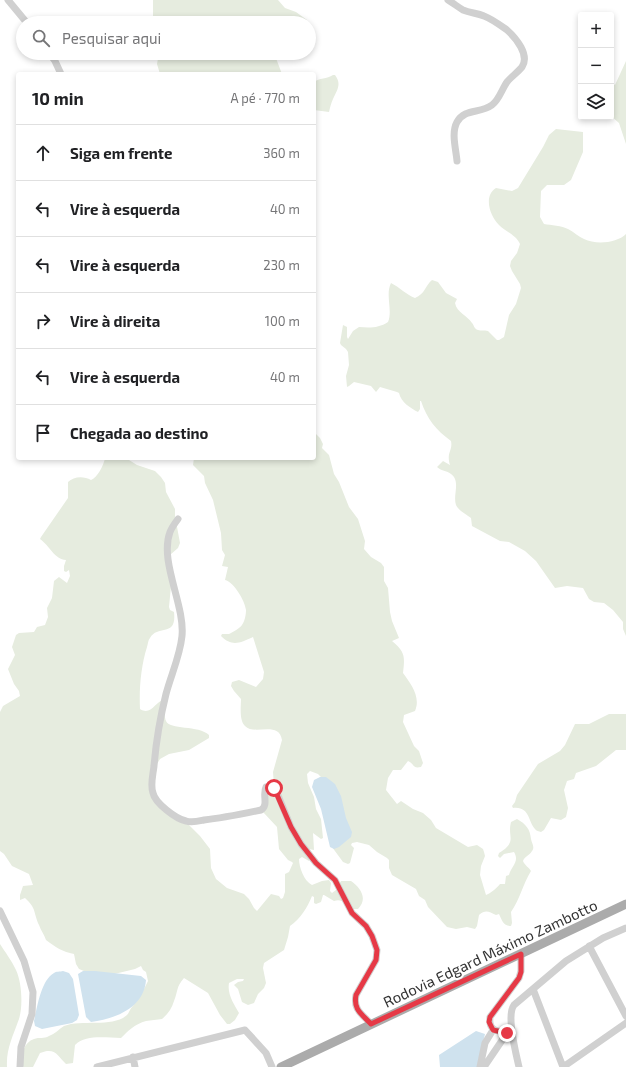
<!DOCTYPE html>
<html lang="pt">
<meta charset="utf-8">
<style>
:root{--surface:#fff;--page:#f6f6f6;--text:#202124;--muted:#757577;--line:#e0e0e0}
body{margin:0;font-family:"Exo 2",sans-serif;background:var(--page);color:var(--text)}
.controls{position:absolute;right:12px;top:12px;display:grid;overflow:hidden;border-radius:4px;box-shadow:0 2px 6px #0003}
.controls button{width:36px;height:36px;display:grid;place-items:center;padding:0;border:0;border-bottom:1px solid var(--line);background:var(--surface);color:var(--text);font:20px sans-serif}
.stop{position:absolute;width:12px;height:12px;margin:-9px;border:3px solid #e63946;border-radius:50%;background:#fff}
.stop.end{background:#e63946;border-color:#fff;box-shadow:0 1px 4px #0008}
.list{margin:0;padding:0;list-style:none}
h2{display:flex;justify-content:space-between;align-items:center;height:52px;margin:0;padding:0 16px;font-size:17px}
h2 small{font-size:13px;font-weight:400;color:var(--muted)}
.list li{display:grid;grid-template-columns:26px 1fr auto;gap:12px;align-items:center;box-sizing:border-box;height:56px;padding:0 16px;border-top:1px solid var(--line)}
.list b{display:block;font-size:15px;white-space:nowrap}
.list em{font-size:13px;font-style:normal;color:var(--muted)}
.icon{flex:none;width:22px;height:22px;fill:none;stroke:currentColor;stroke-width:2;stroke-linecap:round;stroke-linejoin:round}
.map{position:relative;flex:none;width:626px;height:1067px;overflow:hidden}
.search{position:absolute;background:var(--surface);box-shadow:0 2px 6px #0003;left:16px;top:16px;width:300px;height:44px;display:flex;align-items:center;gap:10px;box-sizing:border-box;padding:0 14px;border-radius:22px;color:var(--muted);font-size:15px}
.panel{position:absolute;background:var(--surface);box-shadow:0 2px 6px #0003;left:16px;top:72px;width:300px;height:388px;border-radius:4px}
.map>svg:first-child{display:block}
.green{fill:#e6ecdf}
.water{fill:#cfe2ee}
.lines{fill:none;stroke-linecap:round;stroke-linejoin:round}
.minor{stroke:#d0d0d0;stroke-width:7}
.major{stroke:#ababab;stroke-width:9}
.route{stroke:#e63946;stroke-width:5}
.labels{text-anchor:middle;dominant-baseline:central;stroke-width:4;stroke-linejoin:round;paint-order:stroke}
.street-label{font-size:15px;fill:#333;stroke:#fff}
</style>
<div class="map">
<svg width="626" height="1067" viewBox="0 0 626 1067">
<rect width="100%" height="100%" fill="#fff"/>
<path class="green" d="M 153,0 L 278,0 L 285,8 L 296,12 L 307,20 L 305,23 L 154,23 L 153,18 Z
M 159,53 L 274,53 L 282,74 L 160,74 L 157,64 Z
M 626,61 L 626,144 L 619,123 L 611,116 C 614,110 612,106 611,100 C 610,95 611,88 611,82 L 615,85 Z
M 333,75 L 335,75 C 342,84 337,90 333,99 C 331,103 330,108 329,112 L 314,110 L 314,82 C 319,78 327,79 333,75 Z
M 556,129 L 583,132 L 583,152 L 571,180 L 564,185 L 547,185 L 541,191 L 540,217 L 544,224 C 551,225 562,226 568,229 C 574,232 579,237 584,239 C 596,245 617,243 626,234 L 626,636 L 623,629 L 623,622 L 613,610 L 604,603 L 594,602 L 589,599 L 583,588 L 567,586 L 555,588 L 536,561 L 525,551 L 509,542 L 500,541 L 472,526 L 471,518 C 467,515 458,510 456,505 C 453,496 459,485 454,477 C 449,470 442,472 437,467 L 443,461 L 450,465 C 446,452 453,451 451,441 C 436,430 427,419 421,401 L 420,401 L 420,409 L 418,412 C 410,408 401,402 399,393 L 397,392 L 380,387 L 376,392 L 371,386 L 354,382 L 349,386 L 347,387 L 346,376 L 349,365 L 348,352 L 346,349 L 341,345 L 340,343 L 343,325 L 347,327 L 347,337 L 348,339 L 353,331 L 359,327 C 370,328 379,328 388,322 C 393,310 385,295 391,283 C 399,287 407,295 415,298 C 425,294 425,286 432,280 L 438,282 L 446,293 L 457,299 L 455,303 C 457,313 467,315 472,323 C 474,325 474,329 478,330 C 481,331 484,330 488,331 L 497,340 L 499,340 L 504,337 L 509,315 L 516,304 L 521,288 L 520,284 L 512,271 L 510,266 L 511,261 L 517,253 L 520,244 C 516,235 505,231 499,225 C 490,216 483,196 496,188 L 512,191 L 518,188 L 543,147 L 549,135 Z
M 314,432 L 320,438 L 323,444 L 322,448 L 329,455 L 334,474 L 339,482 L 349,507 L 358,519 L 365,541 L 364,549 L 371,557 L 381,563 L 384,567 L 384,581 L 388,588 L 390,612 L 392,621 L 399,638 L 392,641 C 405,652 405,656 403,673 C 411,684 421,697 415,711 L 404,715 L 403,722 L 414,746 L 419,751 L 423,763 L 421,767 C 412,769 415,764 408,761 L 401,770 L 393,770 L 388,778 L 386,790 L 397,804 L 401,801 L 413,809 L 423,813 L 431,820 L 436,828 L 468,847 L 477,845 L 483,849 L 484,852 L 485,856 L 481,866 L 480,875 L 486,895 C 490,894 498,887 500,884 L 505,884 L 506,876 L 509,875 C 511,866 520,862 514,852 L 504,854 L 500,858 L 498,856 L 499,853 C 518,841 507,838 511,822 L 517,819 C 526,824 530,829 531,839 C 532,844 535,847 532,851 C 529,856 525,856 523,861 C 525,866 529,867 531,871 C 523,884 520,899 511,912 L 512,923 L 511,926 C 503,926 502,920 499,914 L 496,915 C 489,912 486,909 479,915 L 477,926 L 475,929 L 467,927 L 456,929 L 447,927 L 428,907 L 425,900 L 419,896 L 416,889 L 392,875 L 389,868 L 389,860 L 387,858 L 377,852 L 369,845 L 357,842 L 352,843 L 351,845 L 354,848 L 350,863 L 348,864 L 343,862 L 332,847 L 323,779 L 318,774 L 310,771 L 307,774 L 308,783 L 314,797 L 316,809 L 321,819 L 323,838 L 321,839 L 313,833 L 314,850 L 309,849 L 309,861 L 302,857 L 299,859 C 299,867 304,881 312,885 L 322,881 L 329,880 L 331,883 L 330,891 L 332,893 L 336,890 L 341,881 L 351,881 C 361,888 368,899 358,909 L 351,909 C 345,904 342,898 334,901 L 324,895 L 323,895 L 321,902 L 316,904 L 314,903 L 314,897 L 312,896 C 307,908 301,918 290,926 L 288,937 L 284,950 L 264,963 L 263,968 L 266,983 L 264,988 L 258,994 L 254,1003 L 248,1005 L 242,1002 L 238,989 L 234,985 L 238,982 L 243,981 L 244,979 L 237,979 L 229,983 C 227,994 234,1004 239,1013 L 235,1020 L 230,1024 L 227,1024 L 220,1015 L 208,993 L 184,978 C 176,987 178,991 174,1001 C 172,1008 168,1014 162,1019 C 157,1020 151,1020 146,1021 C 135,1024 128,1031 121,1038 C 106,1038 86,1034 75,1045 L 73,1063 L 66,1064 C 57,1055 55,1047 40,1053 L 33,1067 L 24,1067 L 19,1064 C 21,1055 24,1042 34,1039 C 39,1037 44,1039 49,1036 C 55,1034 59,1029 64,1026 C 82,1019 113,1028 127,1015 C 129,1013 130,1009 132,1007 C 139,999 143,991 148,981 L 146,972 L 143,970 L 141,966 L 135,969 L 106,976 L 93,971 L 84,971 L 79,969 L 76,964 L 74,954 C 63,952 55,947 46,940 C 44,934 41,931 39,925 C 33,912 37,909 25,898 L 20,900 L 20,895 L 23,886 L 33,885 L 29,874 L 12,866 L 4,854 L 0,851 L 0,712 L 3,706 L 20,696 L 19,691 L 14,684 L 8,669 L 15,655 L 12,647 L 16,635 L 19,633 L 34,632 L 37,627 L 45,625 L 48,617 L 47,608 L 52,598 L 54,581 L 59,577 L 67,583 L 70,576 L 69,570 L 66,572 L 64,571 L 64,566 L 66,560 C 55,560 49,545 40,539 L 41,537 L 68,498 L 68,482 C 74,476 84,476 91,480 C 97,478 104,465 105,458 L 119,458 L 129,460 L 137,465 L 155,471 L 161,477 L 165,483 L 166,492 L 175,509 L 175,516 L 180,543 L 178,548 L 170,555 L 171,586 L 169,607 L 170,610 L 174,612 C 177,638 158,624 150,638 C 148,640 148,644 147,647 C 141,666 139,688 140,709 C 151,716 155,702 163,700 C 167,707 163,714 166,721 C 169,730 199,725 209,735 L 209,738 L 189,750 L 169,754 L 160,759 L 157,764 L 153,797 L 185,821 L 200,836 L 210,849 L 211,868 L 216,879 L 227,888 L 244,894 L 249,899 L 254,908 L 257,911 L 271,894 L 279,896 L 281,899 L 283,898 L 285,892 L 285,874 L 289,872 L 293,863 L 292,862 L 288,860 L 279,849 L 277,827 L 263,812 L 268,793 L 274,785 L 273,772 L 282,740 C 279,720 254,736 245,726 C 239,720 241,707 241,699 L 234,691 L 231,686 L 232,682 L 239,680 L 256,687 L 263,679 L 264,672 L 253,637 C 240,643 232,647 221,636 L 222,634 L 229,634 C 233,632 239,629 242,625 C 245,621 246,614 246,610 C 245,601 234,582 225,580 L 228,567 L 222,566 L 225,555 L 222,550 L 221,533 L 213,500 L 205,483 L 204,476 L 193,465 L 194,458 L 314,458 Z
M 609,714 L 626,714 L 626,750 L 616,750 L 596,766 L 576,773 L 574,779 L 567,781 L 564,790 L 568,808 L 566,817 L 561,820 L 551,818 L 544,830 L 541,832 C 539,831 536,831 535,829 C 528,822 530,806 513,808 L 512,806 L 515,802 L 517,795 L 538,764 L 560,751 L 565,745 L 575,724 L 589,724 Z
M 0,944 C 5,952 12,961 16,970 C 22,983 23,1006 19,1019 C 13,1036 6,1049 7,1067 L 0,1067 Z"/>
<path class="water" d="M 320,777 L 326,777 L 335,784 L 341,796 L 346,818 L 352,832 L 351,837 L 339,847 L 334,849 L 330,847 L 321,809 L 312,787 L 314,780 Z
M 63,971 L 69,973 L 73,979 L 79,1015 L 77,1020 L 72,1023 L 42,1029 L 35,1026 L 34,1021 C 37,1008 41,980 54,973 C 56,971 60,972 63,971 Z
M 83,971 L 95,971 L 141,976 L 146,980 C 144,1008 115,1019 91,1022 L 86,1017 L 78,974 Z
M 476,1031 L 485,1034 L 477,1067 L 440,1067 L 439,1055 Z"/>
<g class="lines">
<path class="minor" d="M 8,0 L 27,23
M 448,0 C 453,3 458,7 463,10 C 470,13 477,13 484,16 C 492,19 500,25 507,30 C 516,38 530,55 522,67 C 517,73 511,77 507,82 C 502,89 499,100 492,105 C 480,114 465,108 457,122 C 451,133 456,149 457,161
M 49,53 L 55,61 L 61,74
M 178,519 C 175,523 172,527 170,532 C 159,561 185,605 182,636 C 180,656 171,675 166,694 C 160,718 156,742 154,766 C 153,775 150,785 153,793 C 155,803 176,819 186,821 C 192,823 199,821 204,820 C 223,818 242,814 261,810 C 269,805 262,795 266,787 L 272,786 L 275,788 L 291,827 L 301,844 L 316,863 L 335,880 L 352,913 L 366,926 L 372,936 L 377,950 L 376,960 L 356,995 C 353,1010 362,1014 371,1024
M 0,911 L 24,961 L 33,992 L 32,1014 L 21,1047 L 20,1067
M 589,946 L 626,1016
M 533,989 L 563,1067
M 512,1034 C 500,1031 488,1033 490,1017 L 519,978 L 521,971 L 521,954
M 133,1057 L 135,1067
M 97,1067 L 245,1030 L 266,1053 L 272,1067
M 480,1067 L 485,1043 L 493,1030
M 484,1067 L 507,1033
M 519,1067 C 516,1054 506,1015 514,1005 L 566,961 L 603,938 L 626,928
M 563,1067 L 626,1023"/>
<path class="major" d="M 281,1067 L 626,904"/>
</g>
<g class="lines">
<path class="route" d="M 274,788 L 291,827 L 301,844 L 316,863 L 335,880 L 352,913 L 366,926 L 372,936 L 377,950 L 376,960 L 356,995 C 353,1010 362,1014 371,1024 L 521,954 L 521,972 L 519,978 L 490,1017 L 489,1022 L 493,1030 L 507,1033"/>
</g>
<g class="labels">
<g class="street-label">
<text transform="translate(490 953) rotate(-25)">Rodovia Edgard Máximo Zambotto</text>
</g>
</g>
</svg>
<div class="controls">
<button>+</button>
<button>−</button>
<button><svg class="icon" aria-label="layers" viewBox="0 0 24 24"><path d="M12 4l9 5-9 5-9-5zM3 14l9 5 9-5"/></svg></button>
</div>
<div class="stop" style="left:274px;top:788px"></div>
<div class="stop end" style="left:507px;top:1033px"></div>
<div class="search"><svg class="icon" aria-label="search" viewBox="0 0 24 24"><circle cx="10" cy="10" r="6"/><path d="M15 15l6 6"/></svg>Pesquisar aqui</div>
<section class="panel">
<h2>10 min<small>A pé · 770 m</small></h2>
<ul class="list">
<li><svg class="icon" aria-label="ahead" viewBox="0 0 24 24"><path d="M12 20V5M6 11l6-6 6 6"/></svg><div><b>Siga em frente</b></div><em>360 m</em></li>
<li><svg class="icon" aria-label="left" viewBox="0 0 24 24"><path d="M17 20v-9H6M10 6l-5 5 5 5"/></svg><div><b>Vire à esquerda</b></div><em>40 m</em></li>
<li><svg class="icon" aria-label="left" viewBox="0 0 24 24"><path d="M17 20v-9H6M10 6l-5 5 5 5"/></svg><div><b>Vire à esquerda</b></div><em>230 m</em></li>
<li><svg class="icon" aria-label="right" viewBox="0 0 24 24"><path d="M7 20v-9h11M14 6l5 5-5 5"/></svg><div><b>Vire à direita</b></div><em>100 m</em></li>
<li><svg class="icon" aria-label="left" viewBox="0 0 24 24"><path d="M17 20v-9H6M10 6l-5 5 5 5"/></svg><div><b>Vire à esquerda</b></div><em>40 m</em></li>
<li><svg class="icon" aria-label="arrive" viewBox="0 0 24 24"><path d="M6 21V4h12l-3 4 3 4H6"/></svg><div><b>Chegada ao destino</b></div></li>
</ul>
</section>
</div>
